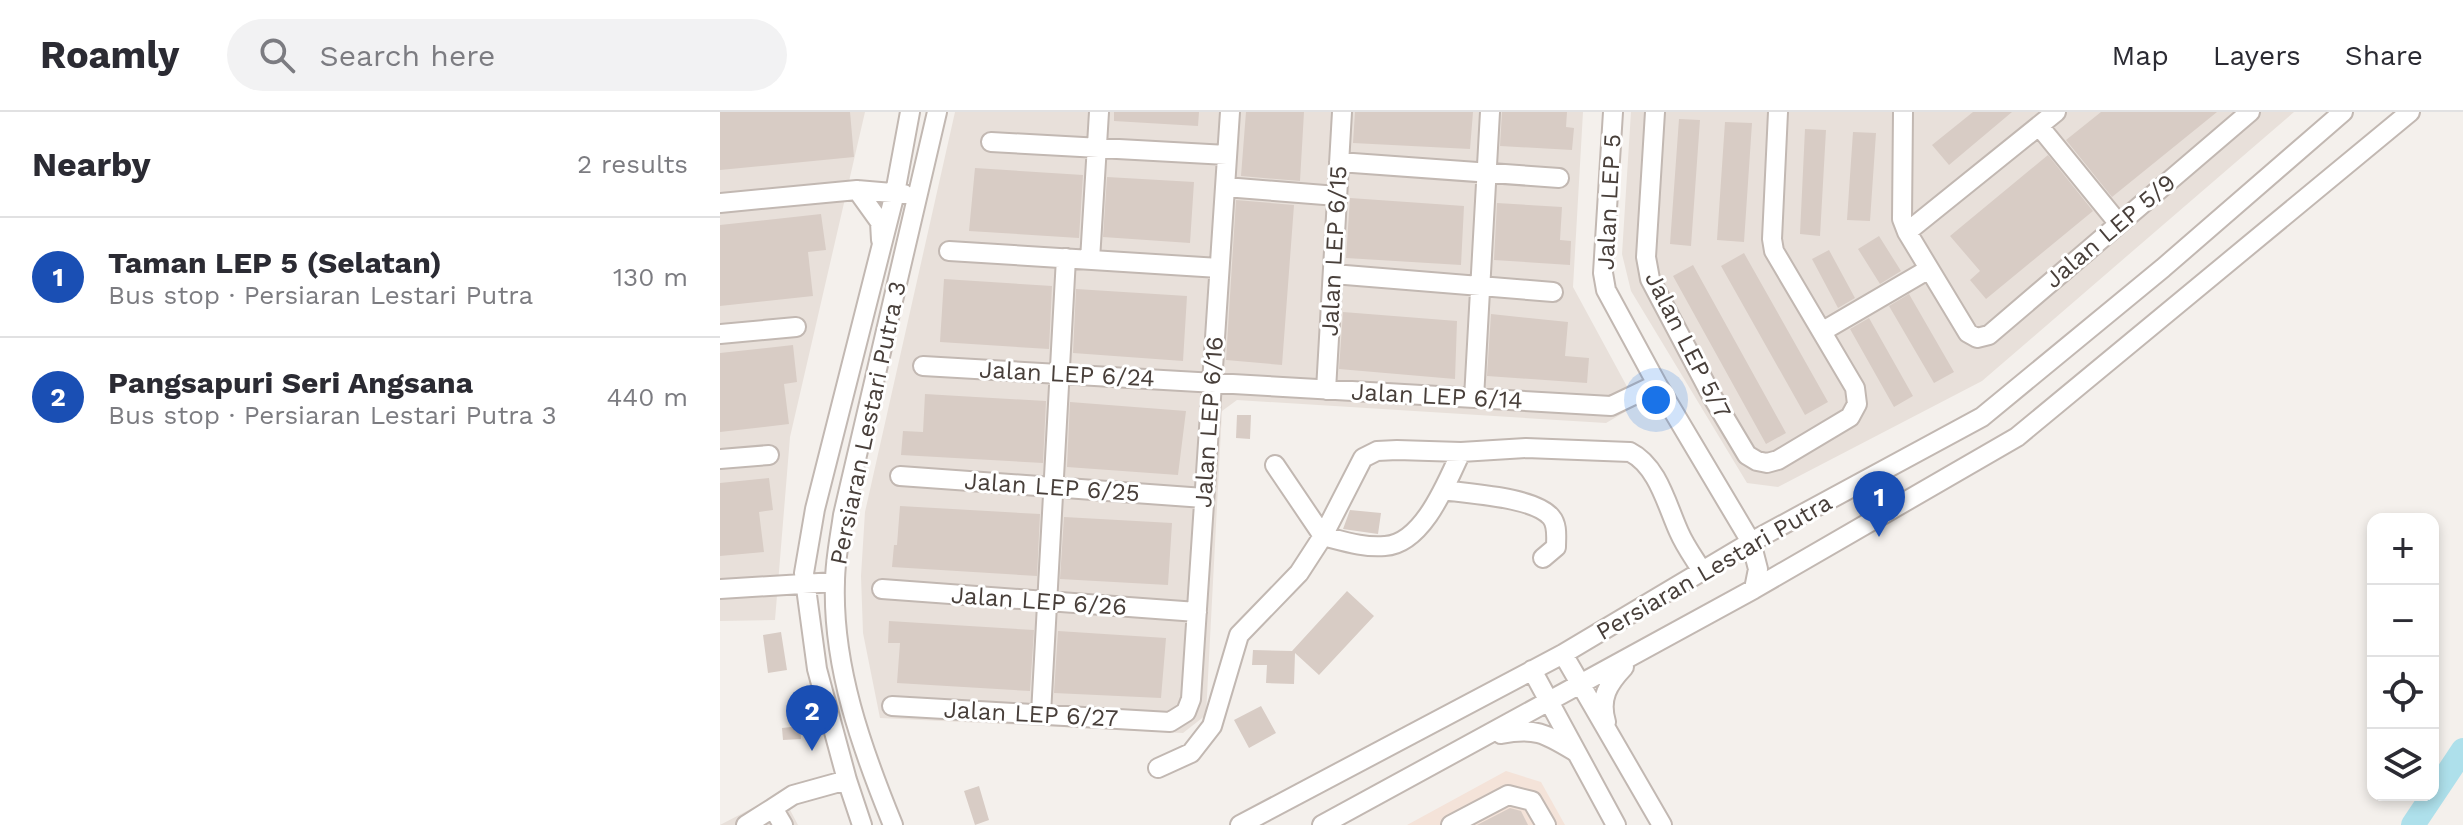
<!DOCTYPE html>
<meta charset="utf-8">
<style>
:root{--surface:#fff;--page:#f2f2f3;--text:#2b2b33;--muted:#7c7c81;--line:#e1e1e2;--accent:#111827}
body{margin:0;font-family:"Work Sans",sans-serif;background:var(--page);color:var(--text)}
.controls{position:absolute;right:24px;bottom:24px;display:grid;overflow:hidden;border-radius:16px;box-shadow:0 4px 12px #0003}
.controls button{width:72px;height:72px;display:grid;place-items:center;padding:0;border:0;border-bottom:2px solid var(--line);background:var(--surface);color:var(--text);font:40px sans-serif}
.you{position:absolute;left:936px;top:288px;width:28px;height:28px;margin:-20px;border:6px solid #fff;border-radius:50%;background:#1a73e8;box-shadow:0 0 0 12px #1a73e833}
.badge{display:grid;place-items:center;width:52px;height:52px;border-radius:50%;background:var(--accent);color:#fff;font-size:26px;font-weight:700}
.pin{position:absolute;translate:-50% -66px;filter:drop-shadow(0 2px 4px #0008)}
.pin::after{content:'';position:absolute;top:42px;width:28px;height:24px;background:inherit;clip-path:polygon(0 0,100% 0,50% 100%)}
.list{margin:0;padding:0;list-style:none}
h2{display:flex;justify-content:space-between;align-items:center;height:104px;margin:0;padding:0 32px;font-size:34px}
h2 small{font-size:26px;font-weight:400;color:var(--muted)}
.list li{display:grid;grid-template-columns:52px 1fr auto;gap:24px;align-items:center;box-sizing:border-box;height:120px;padding:0 32px;border-top:2px solid var(--line)}
.list b{display:block;font-size:30px;white-space:nowrap}
.list p{margin:0;font-size:26px;white-space:nowrap;color:var(--muted)}
.list em{font-size:26px;font-style:normal;color:var(--muted)}
.icon{flex:none;width:44px;height:44px;fill:none;stroke:currentColor;stroke-width:2;stroke-linecap:round;stroke-linejoin:round}
.map{position:relative;flex:none;width:1743px;height:713px;overflow:hidden}
header{display:flex;align-items:center;gap:48px;box-sizing:border-box;height:112px;padding:0 40px;background:var(--surface);border-bottom:2px solid var(--line)}
header strong{font-size:38px}
nav{display:flex;gap:44px;margin-inline-start:auto;font-size:28px}
.search{width:560px;height:72px;background:var(--page);display:flex;align-items:center;gap:20px;box-sizing:border-box;padding:0 28px;border-radius:44px;color:var(--muted);font-size:30px}
main{display:flex}
aside{flex:1;background:var(--surface)}
.map>svg:first-child{display:block}
.residential{fill:#e8e0da}
.commercial{fill:#f4e3d9}
.lines{fill:none;stroke-linecap:round;stroke-linejoin:round}
.river{stroke:#aee0eb;stroke-width:24}
.building{fill:#d8ccc5}
.minor-casing{stroke:#c2b8b2;stroke-width:22}
.minor{stroke:#fff;stroke-width:18}
.labels{text-anchor:middle;dominant-baseline:central;stroke-width:6;stroke-linejoin:round;paint-order:stroke}
.street-label{font-size:24px;fill:#483f3a;stroke:#fff}
</style>
<header>
<strong>Roamly</strong>
<div class="search"><svg class="icon" aria-label="search" viewBox="0 0 24 24"><circle cx="10" cy="10" r="6"/><path d="M15 15l6 6"/></svg>Search here</div>
<nav><a>Map</a><a>Layers</a><a>Share</a></nav>
</header>
<main>
<aside>
<h2>Nearby<small>2 results</small></h2>
<ul class="list">
<li><span class="badge" style="background:#1a4fb4">1</span><div><b>Taman LEP 5 (Selatan)</b><p>Bus stop · Persiaran Lestari Putra</p></div><em>130 m</em></li>
<li><span class="badge" style="background:#1a4fb4">2</span><div><b>Pangsapuri Seri Angsana</b><p>Bus stop · Persiaran Lestari Putra 3</p></div><em>440 m</em></li>
</ul>
</aside>
<div class="map">
<svg width="1743" height="713" viewBox="0 0 1743 713">
<rect width="100%" height="100%" fill="#f4f0ec"/>
<path class="residential" d="M 0,0 L 145,0 L 70,325 L 55,508 L 0,509 Z
M 235,0 L 863,0 L 853,175 L 917,293 L 886,311 L 517,288 L 502,299 L 486,603 L 463,621 L 160,606 L 143,521 L 141,464 L 145,400 Z
M 911,0 L 1574,0 L 1262,269 L 1058,375 L 1027,371 L 911,179 L 902,142 Z
M 61,681 L 78,713 L 0,713 Z"/>
<path class="commercial" d="M 786,659 L 821,670 L 845,713 L 687,713 Z"/>
<g class="lines">
<path class="river" d="M 1693,713 L 1743,638"/>
</g>
<path class="building" d="M 0,0 L 130,0 L 134,45 L 0,58 Z
M 394,0 L 479,0 L 478,14 L 394,9 Z
M 526,0 L 584,0 L 580,69 L 521,64 Z
M 635,0 L 753,0 L 750,37 L 633,31 Z
M 782,0 L 847,0 L 846,15 L 854,16 L 852,38 L 780,34 Z
M 1253,0 L 1292,0 L 1229,53 L 1212,33 Z
M 1381,0 L 1497,0 L 1392,85 L 1346,28 Z
M 959,7 L 980,8 L 971,134 L 950,132 Z
M 1005,10 L 1032,11 L 1024,130 L 997,128 Z
M 1085,17 L 1106,18 L 1100,124 L 1080,122 Z
M 1133,20 L 1156,21 L 1150,109 L 1127,108 Z
M 1328,43 L 1373,99 L 1266,187 L 1250,168 L 1260,159 L 1230,124 Z
M 255,56 L 363,63 L 359,126 L 249,119 Z
M 387,65 L 474,70 L 470,131 L 383,125 Z
M 630,86 L 744,94 L 741,153 L 626,146 Z
M 516,88 L 574,93 L 562,253 L 506,248 Z
M 777,91 L 842,95 L 840,128 L 851,129 L 850,153 L 774,148 Z
M 101,102 L 106,138 L 88,140 L 93,184 L 0,194 L 0,113 Z
M 1159,124 L 1181,159 L 1160,172 L 1138,137 Z
M 1109,138 L 1135,186 L 1118,196 L 1092,147 Z
M 1024,141 L 1108,290 L 1085,303 L 1001,154 Z
M 973,153 L 1066,321 L 1046,332 L 953,164 Z
M 224,167 L 332,174 L 329,237 L 220,230 Z
M 356,177 L 467,184 L 463,249 L 353,241 Z
M 1189,182 L 1234,260 L 1214,271 L 1169,194 Z
M 623,200 L 737,209 L 735,267 L 619,257 Z
M 771,202 L 848,210 L 845,244 L 869,246 L 867,271 L 767,264 Z
M 1149,206 L 1193,284 L 1174,295 L 1130,217 Z
M 73,233 L 77,270 L 64,272 L 69,312 L 0,320 L 0,241 Z
M 205,282 L 326,289 L 323,351 L 181,343 L 183,319 L 203,320 Z
M 350,290 L 466,299 L 458,363 L 347,355 Z
M 517,303 L 531,303 L 530,327 L 516,326 Z
M 49,366 L 53,398 L 39,400 L 44,440 L 0,444 L 0,371 Z
M 180,394 L 320,402 L 317,464 L 172,455 L 174,433 L 177,433 Z
M 630,398 L 661,401 L 658,422 L 623,417 Z
M 344,405 L 452,411 L 448,473 L 340,467 Z
M 627,479 L 654,504 L 599,563 L 575,541 L 574,572 L 546,571 L 547,553 L 532,553 L 533,538 L 572,539 Z
M 169,509 L 314,518 L 310,579 L 177,571 L 180,531 L 168,531 Z
M 338,519 L 446,526 L 441,586 L 334,581 Z
M 61,520 L 67,558 L 48,561 L 43,523 Z
M 541,594 L 556,621 L 529,636 L 514,608 Z
M 80,614 L 81,627 L 63,628 L 62,616 Z
M 259,674 L 269,708 L 255,713 L 244,679 Z
M 790,696 L 801,699 L 808,713 L 757,713 Z"/>
<g class="lines">
<g class="minor-casing">
<path id="minor" d="M 893,0 L 883,161 L 886,178 L 937,272 L 1031,430 L 1038,457 L 1034,477
M 935,0 L 926,145 L 930,167 L 993,286 L 1027,343 L 1037,349 L 1047,351 L 1058,348 L 1130,305 L 1137,292 L 1135,276 L 1054,139 L 1052,127 L 1058,0
M 1183,0 L 1182,107 L 1187,120 L 1248,221 L 1257,226 L 1269,223 L 1530,0
M 1319,14 L 1399,112
M 271,30 L 507,43
M 619,50 L 839,66
M 505,75 L 617,84
M 137,78 L 160,110 L 161,128
M 0,91 L 137,78 L 184,82
M 1187,120 L 1336,0
M 229,139 L 499,156
M 370,148 L 379,0
M 613,162 L 833,180
M 1103,219 L 1209,157
M 0,222 L 76,215
M 203,254 L 891,294 L 937,272
M 606,278 L 622,0
M 754,286 L 770,0
M 0,347 L 49,343
M 555,353 L 603,424 C 623,429 644,436 665,434 C 703,432 727,370 741,340
M 180,364 L 484,386
M 723,378 C 750,382 814,385 831,405 C 838,413 836,425 836,435 L 823,446
M 0,477 L 115,470
M 162,477 L 477,500
M 843,542 L 942,713
M 812,558 L 896,713
M 172,594 L 450,610 L 466,600 L 471,587 L 510,0
M 321,602 L 346,146
M 886,610 C 879,586 888,572 904,555
M 781,622 C 815,615 826,622 854,639
M 438,656 L 471,641 L 492,614 L 519,523 L 579,461 L 603,424 L 643,346 L 657,339 L 677,338 L 741,340 L 806,336 L 910,340 C 938,354 947,394 959,420 C 965,434 974,446 982,459
M 53,696 L 73,683 L 127,668
M 26,713 L 53,696 L 63,713
M 142,713 L 127,668 L 97,557 L 84,461 L 95,397 L 175,81 L 190,0
M 173,713 C 142,637 112,554 115,470 C 115,448 120,425 123,403 L 217,0
M 520,713 L 843,542 L 1031,430 L 1262,305 L 1443,156 L 1623,0
M 602,713 L 1034,477 L 1297,325 L 1690,0
M 731,713 L 788,683 L 812,689 L 826,713"/>
</g>
<use href="#minor" class="minor"/>
</g>
<g class="labels">
<g class="street-label">
<text transform="translate(889 90) rotate(-87)">Jalan LEP 5</text>
<text transform="translate(1390 119) rotate(-40)">Jalan LEP 5/9</text>
<text transform="translate(614 139) rotate(-87)">Jalan LEP 6/15</text>
<text transform="translate(968 233) rotate(63)">Jalan LEP 5/7</text>
<text transform="translate(347 262) rotate(3)">Jalan LEP 6/24</text>
<text transform="translate(717 284) rotate(3)">Jalan LEP 6/14</text>
<text transform="translate(489 310) rotate(-86)">Jalan LEP 6/16</text>
<text transform="translate(148 311) rotate(-78)">Persiaran Lestari Putra 3</text>
<text transform="translate(332 375) rotate(4)">Jalan LEP 6/25</text>
<text transform="translate(994 455) rotate(-30)">Persiaran Lestari Putra</text>
<text transform="translate(319 489) rotate(4)">Jalan LEP 6/26</text>
<text transform="translate(311 602) rotate(3)">Jalan LEP 6/27</text>
</g>
</g>
</svg>
<div class="controls">
<button>+</button>
<button>−</button>
<button><svg class="icon" aria-label="locate" viewBox="0 0 24 24"><circle cx="12" cy="12" r="6"/><path d="M12 2v4M12 18v4M2 12h4M18 12h4"/></svg></button>
<button><svg class="icon" aria-label="layers" viewBox="0 0 24 24"><path d="M12 4l9 5-9 5-9-5zM3 14l9 5 9-5"/></svg></button>
</div>
<div class="you"></div>
<div class="pin badge" style="left:1159px;top:425px;background:#1a4fb4">1</div>
<div class="pin badge" style="left:92px;top:639px;background:#1a4fb4">2</div>
</div>
</main>
